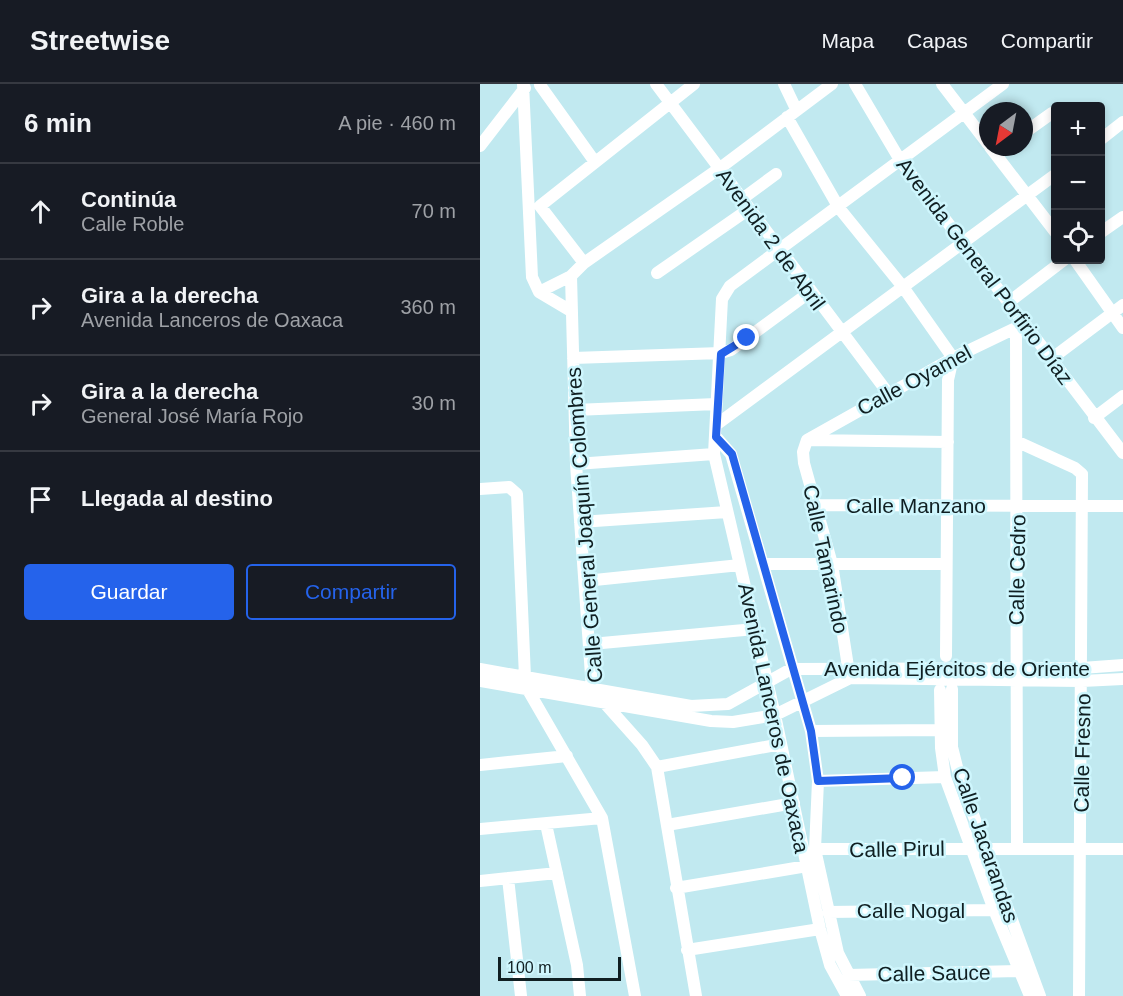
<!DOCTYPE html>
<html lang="es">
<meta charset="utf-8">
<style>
:root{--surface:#171b24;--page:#242831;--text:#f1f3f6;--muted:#9ea1a6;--line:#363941;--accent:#2563eb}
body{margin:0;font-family:Helvetica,sans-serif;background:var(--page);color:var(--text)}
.controls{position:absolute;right:18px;top:18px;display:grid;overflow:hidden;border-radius:6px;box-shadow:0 3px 9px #0003}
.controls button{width:54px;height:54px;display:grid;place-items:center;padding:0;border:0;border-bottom:2px solid var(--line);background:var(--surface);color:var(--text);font:30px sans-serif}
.compass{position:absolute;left:499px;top:18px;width:54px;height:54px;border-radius:50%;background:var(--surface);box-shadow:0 3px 9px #0003;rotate:212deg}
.scale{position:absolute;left:18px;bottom:15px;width:123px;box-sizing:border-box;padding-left:6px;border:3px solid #101f22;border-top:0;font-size:16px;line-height:21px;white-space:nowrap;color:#101f22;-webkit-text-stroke:4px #cef6fd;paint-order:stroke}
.stop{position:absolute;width:18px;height:18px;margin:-14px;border:4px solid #2563eb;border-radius:50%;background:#fff}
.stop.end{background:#2563eb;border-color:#fff;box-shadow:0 2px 6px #0008}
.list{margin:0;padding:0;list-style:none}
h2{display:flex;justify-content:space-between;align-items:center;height:78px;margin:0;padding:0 24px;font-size:26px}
h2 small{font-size:20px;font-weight:400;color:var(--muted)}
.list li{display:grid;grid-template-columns:39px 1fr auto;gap:18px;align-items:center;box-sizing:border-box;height:96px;padding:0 24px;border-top:2px solid var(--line)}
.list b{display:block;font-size:22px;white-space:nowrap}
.list p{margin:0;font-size:20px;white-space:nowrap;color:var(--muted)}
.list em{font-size:20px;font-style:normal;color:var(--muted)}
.actions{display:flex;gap:12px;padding:18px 24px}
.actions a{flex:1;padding:14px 0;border:2px solid var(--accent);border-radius:6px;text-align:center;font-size:21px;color:var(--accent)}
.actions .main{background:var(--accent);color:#fff}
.icon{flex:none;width:33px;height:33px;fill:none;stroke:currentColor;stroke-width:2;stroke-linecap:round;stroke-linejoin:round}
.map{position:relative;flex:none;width:643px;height:912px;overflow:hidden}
header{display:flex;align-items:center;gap:36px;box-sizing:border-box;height:84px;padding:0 30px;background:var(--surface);border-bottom:2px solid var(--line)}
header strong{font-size:28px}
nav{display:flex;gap:33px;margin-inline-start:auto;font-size:21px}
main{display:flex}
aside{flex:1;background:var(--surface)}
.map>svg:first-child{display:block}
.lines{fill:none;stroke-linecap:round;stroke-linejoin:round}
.minor{stroke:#fff;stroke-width:12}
.route{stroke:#2563eb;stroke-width:8}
.labels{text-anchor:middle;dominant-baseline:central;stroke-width:5;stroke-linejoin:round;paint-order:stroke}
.street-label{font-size:21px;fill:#101f22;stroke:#cef6fd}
</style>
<header>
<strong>Streetwise</strong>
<nav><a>Mapa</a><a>Capas</a><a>Compartir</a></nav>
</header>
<main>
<aside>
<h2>6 min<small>A pie · 460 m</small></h2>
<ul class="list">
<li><svg class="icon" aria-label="ahead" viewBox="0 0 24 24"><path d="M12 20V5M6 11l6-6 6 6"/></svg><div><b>Continúa</b><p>Calle Roble</p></div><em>70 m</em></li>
<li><svg class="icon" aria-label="right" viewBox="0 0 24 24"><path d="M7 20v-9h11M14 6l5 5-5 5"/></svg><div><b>Gira a la derecha</b><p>Avenida Lanceros de Oaxaca</p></div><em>360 m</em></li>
<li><svg class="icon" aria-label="right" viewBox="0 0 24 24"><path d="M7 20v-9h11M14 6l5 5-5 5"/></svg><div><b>Gira a la derecha</b><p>General José María Rojo</p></div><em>30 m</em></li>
<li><svg class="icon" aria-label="arrive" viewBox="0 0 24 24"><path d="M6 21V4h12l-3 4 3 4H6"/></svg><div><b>Llegada al destino</b></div></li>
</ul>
<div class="actions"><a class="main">Guardar</a><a>Compartir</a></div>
</aside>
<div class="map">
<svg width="643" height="912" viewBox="0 0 643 912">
<rect width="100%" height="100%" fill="#c1e9f0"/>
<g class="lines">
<path class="minor" d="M 43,0 L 52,193 L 59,208 L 91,227
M 176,0 L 408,309
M 304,0 L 316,25
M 375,0 L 420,76 L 643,369
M 462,0 L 508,60
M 60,1 L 115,78
M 307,33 L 359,124 L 423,203 L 473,274 L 468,296 L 466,572
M 544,49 L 572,29
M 620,56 L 643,38
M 0,62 L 45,4
M 510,63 L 576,149
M 262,115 L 296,90
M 620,149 L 643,133
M 595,176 L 643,244
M 104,179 L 60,122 L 214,0
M 177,189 L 269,125
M 91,192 L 96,380 L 112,605 L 162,661 L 177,683 L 216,912
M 59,208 L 91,192 L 104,179 L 240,84 L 352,0
M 529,218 L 584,176
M 536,245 L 537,764
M 93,274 L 241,269 L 251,266 L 330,208
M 571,275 L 643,221
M 95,326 L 236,320
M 614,334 L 643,312
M 236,341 L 576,90
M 236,353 L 251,370 L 331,647 L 338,697 L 335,765 L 358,869 L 380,912
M 327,356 L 473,274 L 540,242
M 327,356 L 323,368 L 324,379 L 352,480 L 369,589
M 328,356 L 468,358
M 538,358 L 595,384 L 602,390 L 599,912
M 96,380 L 234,370
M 0,405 L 29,403 L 37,410 L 45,593 L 48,606 L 122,734 L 155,912
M 337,421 L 643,422
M 100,438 L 247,428
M 283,480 L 466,480
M 105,497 L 260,481
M 111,560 L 275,545
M 0,585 L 211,622 L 248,620 L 311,585 L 602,584 L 643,581
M 0,597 L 231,637 L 253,638 L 295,631 L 370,594 L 602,597 L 643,595
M 472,605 L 472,663 L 480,695 L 560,912
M 460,606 L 461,664 L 465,693 L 514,826 L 550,912
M 331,647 L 460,646
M 0,681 L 87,672
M 177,683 L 301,660
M 338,697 L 465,693
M 66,740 L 97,881 L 100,912
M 187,741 L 314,719
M 0,745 L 122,734
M 335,765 L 643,765
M 28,794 L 41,912
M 0,797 L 77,789
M 196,804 L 327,782
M 348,828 L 514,826
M 207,866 L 340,845
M 368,891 L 540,887
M 367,912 L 350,881 L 340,845 L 295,631 L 234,370 L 242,215 L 250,202 L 523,0"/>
</g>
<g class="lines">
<path class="route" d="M 267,254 L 241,270 L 236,353 L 252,370 L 331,647 L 338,697 L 423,694"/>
</g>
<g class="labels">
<g class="street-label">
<text transform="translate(291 155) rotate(54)">Avenida 2 de Abril</text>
<text transform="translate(505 187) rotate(53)">Avenida General Porfirio Díaz</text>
<text transform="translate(434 296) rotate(-28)">Calle Oyamel</text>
<text x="436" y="421">Calle Manzano</text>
<text transform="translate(104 441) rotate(-94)">Calle General Joaquín Colombres</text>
<text transform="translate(346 475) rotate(78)">Calle Tamarindo</text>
<text transform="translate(537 486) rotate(-89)">Calle Cedro</text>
<text x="477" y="584">Avenida Ejércitos de Oriente</text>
<text transform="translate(294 634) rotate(78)">Avenida Lanceros de Oaxaca</text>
<text transform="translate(602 669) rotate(-89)">Calle Fresno</text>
<text transform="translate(506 761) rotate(71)">Calle Jacarandas</text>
<text transform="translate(417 765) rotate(-1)">Calle Pirul</text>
<text x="431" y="826">Calle Nogal</text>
<text transform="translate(454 889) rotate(-1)">Calle Sauce</text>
</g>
</g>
</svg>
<div class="controls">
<button>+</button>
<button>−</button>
<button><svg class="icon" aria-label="locate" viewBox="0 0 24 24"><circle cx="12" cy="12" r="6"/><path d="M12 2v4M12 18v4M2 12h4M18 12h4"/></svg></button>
</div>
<svg class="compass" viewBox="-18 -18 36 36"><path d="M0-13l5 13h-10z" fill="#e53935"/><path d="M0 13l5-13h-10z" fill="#9ea1a6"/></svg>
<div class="scale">100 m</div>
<div class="stop" style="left:423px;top:694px"></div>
<div class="stop end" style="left:267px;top:254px"></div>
</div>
</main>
